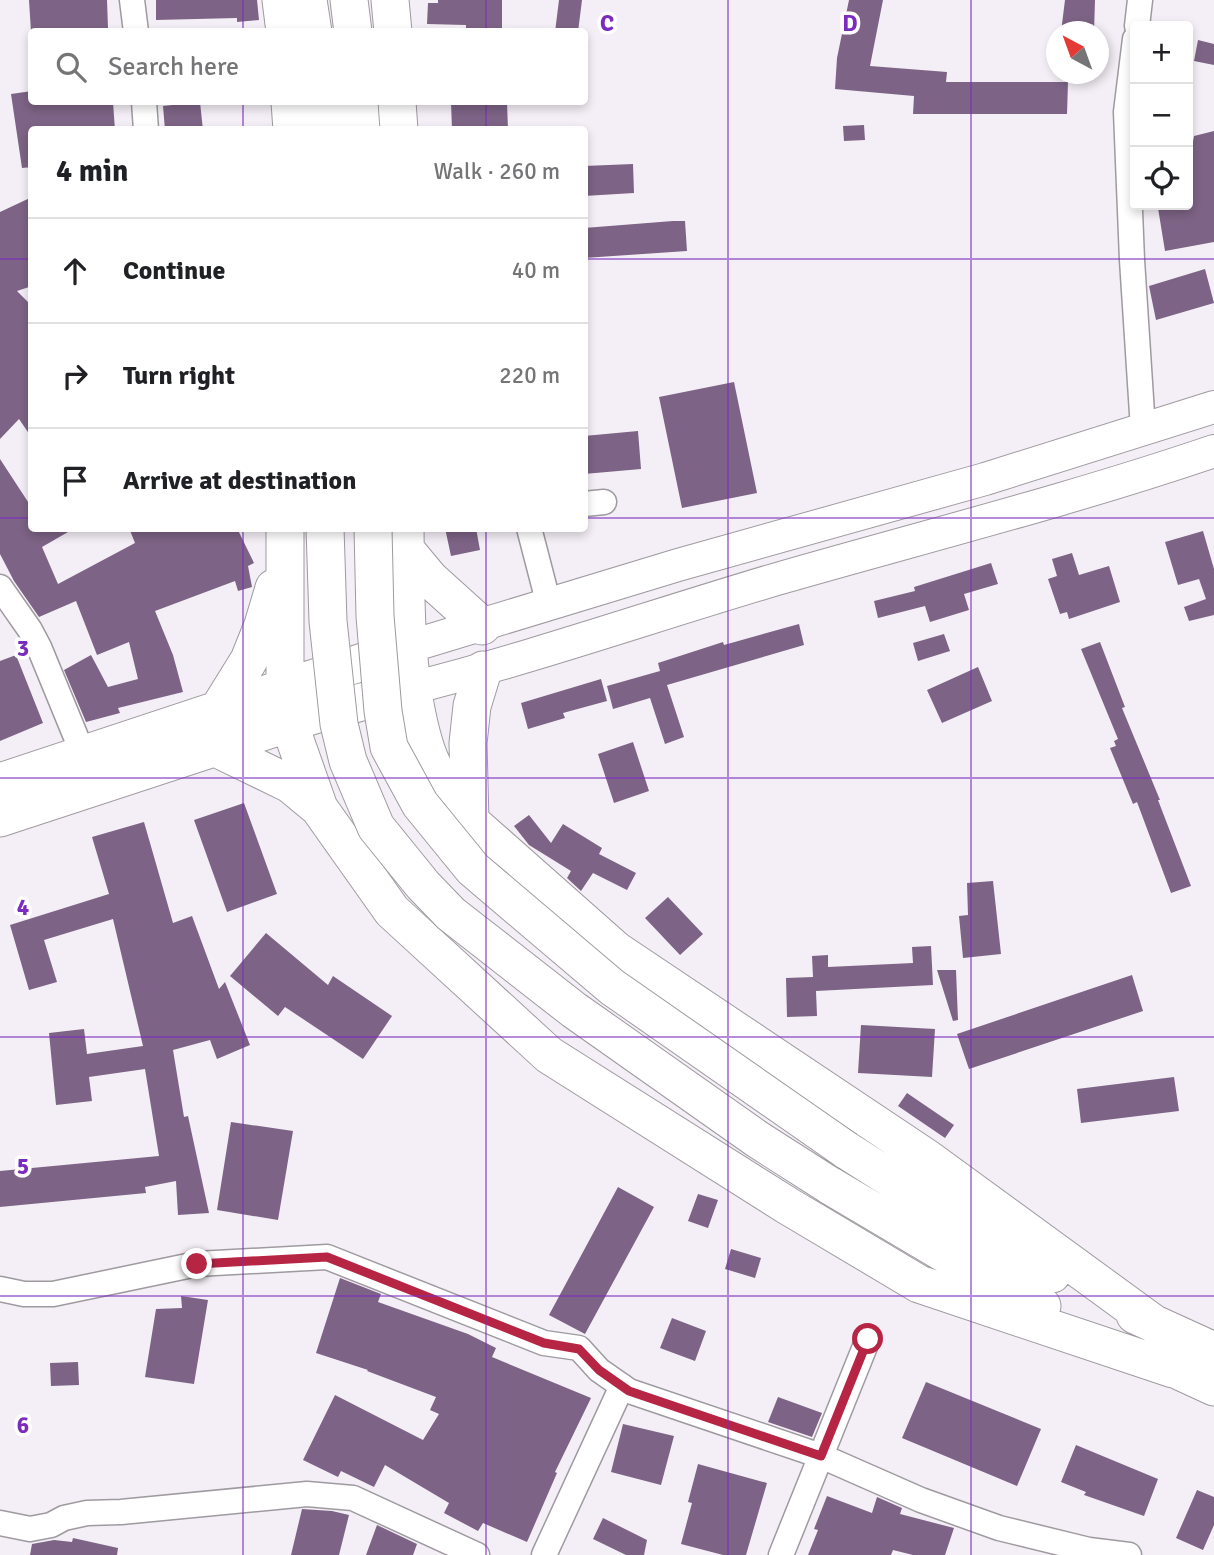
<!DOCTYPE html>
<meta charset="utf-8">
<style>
:root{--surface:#fff;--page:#f6f6f6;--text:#202124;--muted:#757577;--line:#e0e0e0}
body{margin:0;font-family:Signika,sans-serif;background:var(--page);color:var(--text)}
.controls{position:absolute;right:21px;top:21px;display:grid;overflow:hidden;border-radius:7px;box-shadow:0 4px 10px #0003}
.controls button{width:63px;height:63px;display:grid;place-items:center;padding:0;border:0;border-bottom:2px solid var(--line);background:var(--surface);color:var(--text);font:35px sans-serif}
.compass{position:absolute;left:1046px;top:21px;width:63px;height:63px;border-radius:50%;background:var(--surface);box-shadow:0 4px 10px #0003;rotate:319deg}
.stop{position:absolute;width:21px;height:21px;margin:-16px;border:5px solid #b72545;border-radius:50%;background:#fff}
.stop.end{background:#b72545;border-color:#fff;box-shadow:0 2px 7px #0008}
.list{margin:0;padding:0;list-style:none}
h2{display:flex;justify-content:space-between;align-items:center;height:91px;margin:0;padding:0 28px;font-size:30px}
h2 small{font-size:23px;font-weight:400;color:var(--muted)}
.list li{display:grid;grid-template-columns:46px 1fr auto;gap:21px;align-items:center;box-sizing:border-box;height:105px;padding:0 28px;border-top:2px solid var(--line)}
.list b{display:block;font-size:26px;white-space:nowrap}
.list em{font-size:23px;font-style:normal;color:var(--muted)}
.icon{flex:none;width:38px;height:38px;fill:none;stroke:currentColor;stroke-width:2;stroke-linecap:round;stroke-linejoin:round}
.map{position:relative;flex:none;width:1214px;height:1555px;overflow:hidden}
.search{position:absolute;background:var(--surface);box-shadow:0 4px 10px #0003;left:28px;top:28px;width:560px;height:77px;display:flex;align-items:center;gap:18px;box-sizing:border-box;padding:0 24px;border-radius:7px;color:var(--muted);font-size:26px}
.panel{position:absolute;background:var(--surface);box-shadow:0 4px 10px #0003;left:28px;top:126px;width:560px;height:406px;border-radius:7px}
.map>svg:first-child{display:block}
.building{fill:#7d6385}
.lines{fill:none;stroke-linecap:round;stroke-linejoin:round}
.minor-casing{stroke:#9f9aa0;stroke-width:27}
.major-casing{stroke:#9f9aa0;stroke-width:34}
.highway-casing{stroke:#9f9aa0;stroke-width:39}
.minor{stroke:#fff;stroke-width:24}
.major{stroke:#fff;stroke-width:32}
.highway{stroke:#fff;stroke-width:37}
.highway-bridge-casing{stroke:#9f9aa0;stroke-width:39;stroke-linecap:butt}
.highway-bridge{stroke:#fff;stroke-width:37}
.route{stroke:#b72545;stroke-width:9}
.grid{fill:none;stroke:#7b2cbf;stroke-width:2;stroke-opacity:0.55}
.grid-label{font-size:23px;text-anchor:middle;font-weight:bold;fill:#7b2cbf;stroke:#fff;stroke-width:7;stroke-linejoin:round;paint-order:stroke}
</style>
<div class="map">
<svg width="1214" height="1555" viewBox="0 0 1214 1555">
<rect width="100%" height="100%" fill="#f4eff6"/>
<path class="building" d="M 29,0 L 107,0 L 108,28 L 31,32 Z
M 156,0 L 257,0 L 259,20 L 237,22 L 237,18 L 156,20 Z
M 438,0 L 502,0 L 502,32 L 466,32 L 466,25 L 427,24 L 428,3 L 438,3 Z
M 559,0 L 582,0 L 578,32 L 555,32 Z
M 849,0 L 883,0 L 870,66 L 947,72 L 946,82 L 1068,82 L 1067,114 L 913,114 L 914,96 L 835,89 L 837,58 Z
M 1065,0 L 1095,0 L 1094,32 L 1061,32 Z
M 1198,40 L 1214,44 L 1214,65 L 1194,61 Z
M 32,91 L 32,102 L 113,102 L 115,130 L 32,130 L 32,167 L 22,168 L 11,94 Z
M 200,102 L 203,130 L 165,130 L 163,106 Z
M 451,102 L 507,102 L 508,130 L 452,130 Z
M 864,125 L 865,140 L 844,141 L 843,126 Z
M 1214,131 L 1214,242 L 1165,251 L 1158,208 L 1188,205 L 1188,169 L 1194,136 Z
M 633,164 L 634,193 L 584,196 L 584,166 Z
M 32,197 L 32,286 L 17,291 L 32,306 L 32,438 L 19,419 L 0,439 L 0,212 Z
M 673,221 L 685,221 L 687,251 L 584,258 L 584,228 Z
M 1205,269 L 1214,303 L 1156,320 L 1149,286 Z
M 734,382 L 757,493 L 682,508 L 659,397 Z
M 638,431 L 641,469 L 584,474 L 584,436 Z
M 0,459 L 32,508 L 32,528 L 75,528 L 42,547 L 58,584 L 135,543 L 129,528 L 237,528 L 254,563 L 248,566 L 252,587 L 238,591 L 235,581 L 155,611 L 173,655 L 183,692 L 118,708 L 120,713 L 86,722 L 64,670 L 91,655 L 108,687 L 138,679 L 129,642 L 97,655 L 76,601 L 39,617 L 14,581 L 0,554 Z
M 445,528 L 476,528 L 480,550 L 451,556 Z
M 1203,531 L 1214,569 L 1214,615 L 1189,621 L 1184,607 L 1206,599 L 1199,579 L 1178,585 L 1165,542 Z
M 1072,553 L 1079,575 L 1109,566 L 1120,602 L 1069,619 L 1067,612 L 1060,614 L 1048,579 L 1057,576 L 1052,559 Z
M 991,563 L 998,584 L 964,594 L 969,610 L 930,622 L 925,606 L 878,618 L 874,601 L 915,591 L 914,587 Z
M 799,624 L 804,645 L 667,685 L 684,737 L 665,744 L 650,698 L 613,709 L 607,686 L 660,671 L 658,663 L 723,642 L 724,645 Z
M 944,634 L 950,651 L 918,661 L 913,643 Z
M 1100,642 L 1125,707 L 1122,708 L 1160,800 L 1158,800 L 1191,886 L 1171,893 L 1137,802 L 1133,804 L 1110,748 L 1116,746 L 1114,741 L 1118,739 L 1081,649 Z
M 16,655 L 43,723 L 0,741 L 0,661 Z
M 978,667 L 992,701 L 942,723 L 927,690 Z
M 601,679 L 607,701 L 563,713 L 565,718 L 528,729 L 521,703 Z
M 633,742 L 649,791 L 614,803 L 598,754 Z
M 244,803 L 277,894 L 227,912 L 194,820 Z
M 529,815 L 551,843 L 563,824 L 602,848 L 599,854 L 636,873 L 627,890 L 593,873 L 581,891 L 567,878 L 571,871 L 529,845 L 514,826 Z
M 144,822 L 173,923 L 192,916 L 219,989 L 225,982 L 250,1045 L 217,1059 L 210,1040 L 173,1050 L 184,1117 L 188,1116 L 209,1213 L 178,1215 L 176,1181 L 145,1187 L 146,1193 L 0,1207 L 0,1171 L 159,1156 L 145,1069 L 89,1077 L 92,1101 L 56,1105 L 49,1033 L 84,1029 L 87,1054 L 143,1046 L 113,919 L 44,940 L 57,982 L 29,990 L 10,925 L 109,894 L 92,837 Z
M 993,881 L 1001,954 L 963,958 L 959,916 L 968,915 L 967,883 Z
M 668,897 L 703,934 L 680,955 L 645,918 Z
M 266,933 L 328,985 L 333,976 L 392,1016 L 363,1059 L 285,1007 L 278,1016 L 230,976 Z
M 931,946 L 933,985 L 816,991 L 817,1016 L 787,1017 L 786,978 L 813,977 L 812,956 L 828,955 L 828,967 L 913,963 L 912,947 Z
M 937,970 L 956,970 L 958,1020 L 953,1021 Z
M 1132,975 L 1143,1011 L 969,1069 L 957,1034 Z
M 861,1025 L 935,1029 L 932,1077 L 858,1073 Z
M 1174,1077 L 1179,1111 L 1081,1123 L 1077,1089 Z
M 907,1093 L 954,1125 L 945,1138 L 898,1106 Z
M 231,1122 L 293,1131 L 278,1220 L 217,1210 Z
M 618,1187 L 654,1207 L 585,1334 L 549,1315 Z
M 698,1194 L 718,1200 L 708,1228 L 688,1221 Z
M 731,1249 L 761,1258 L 755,1278 L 725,1269 Z
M 340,1278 L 381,1294 L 378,1302 L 468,1334 L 496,1348 L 492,1357 L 591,1398 L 555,1472 L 557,1473 L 527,1542 L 483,1523 L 478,1531 L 444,1513 L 449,1503 L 385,1465 L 374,1487 L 341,1471 L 338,1477 L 303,1460 L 335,1395 L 423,1440 L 439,1414 L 430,1410 L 436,1397 L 367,1371 L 368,1370 L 316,1353 Z
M 181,1296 L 208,1300 L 194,1384 L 145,1377 L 156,1309 L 182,1308 Z
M 672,1318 L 706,1331 L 695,1361 L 660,1348 Z
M 78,1362 L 79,1385 L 51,1386 L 50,1363 Z
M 926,1382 L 1041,1429 L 1017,1486 L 902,1438 Z
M 778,1397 L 822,1413 L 812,1437 L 768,1422 Z
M 623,1424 L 674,1436 L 661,1485 L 611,1472 Z
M 1076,1445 L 1158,1479 L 1144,1516 L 1084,1495 L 1086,1492 L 1061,1482 Z
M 698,1464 L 767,1483 L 746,1555 L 723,1555 L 681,1544 L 692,1503 L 688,1502 Z
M 1197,1490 L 1214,1497 L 1214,1525 L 1203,1550 L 1176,1538 Z
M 827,1496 L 872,1513 L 877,1497 L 902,1508 L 900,1514 L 954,1528 L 945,1555 L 913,1555 L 893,1550 L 891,1555 L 808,1555 L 818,1530 L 814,1529 Z
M 302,1509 L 332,1511 L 349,1515 L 339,1555 L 291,1555 Z
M 603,1518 L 647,1540 L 644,1555 L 626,1555 L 593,1539 Z
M 377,1525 L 417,1544 L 413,1555 L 366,1555 Z
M 73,1538 L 118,1548 L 117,1555 L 30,1555 L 32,1544 L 54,1540 L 72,1542 Z"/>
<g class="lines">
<g class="minor-casing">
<path id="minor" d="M 132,0 L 136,32
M 1137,26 L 1140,0
M 1135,39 L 1126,112 L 1132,260 L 1143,429
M 144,102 L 146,130
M 584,504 L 604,502
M 529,528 L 549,605
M 0,587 L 30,630 L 39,647 L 83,754
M 0,1289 L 24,1294 L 53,1294 L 197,1264 L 327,1257 L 544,1343 L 579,1348 L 599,1370 L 629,1391 L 821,1456 L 921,1500 L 999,1528 L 1089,1550 L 1129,1555
M 0,1523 L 30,1529 L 51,1525 L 64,1518 L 87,1513 L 121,1512 L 307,1494 L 353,1498 L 477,1555
M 544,1555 L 622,1386
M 781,1555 L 868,1339"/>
</g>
<g class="major-casing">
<path id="major" d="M 408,647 L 678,565 L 985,479 L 1214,407
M 412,688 C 535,657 655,615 777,579 C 923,537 1070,500 1214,451"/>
</g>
<g class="highway-casing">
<path id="highway" d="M 281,0 L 285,32
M 308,0 L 313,32
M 349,0 L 353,32
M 390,0 L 393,32
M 290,102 L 292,130
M 324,102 L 325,130
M 359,102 L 361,130
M 397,102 L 399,130
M 285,528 L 285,688 L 289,723 L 319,808 L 392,911 L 549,1055 L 788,1206 L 919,1284 L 1173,1369
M 405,528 C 406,600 404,674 424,743 C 432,771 451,799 470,821 L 617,951 L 928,1159 L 1157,1326
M 405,549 L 430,579 L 482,626
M 218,710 L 249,660 L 263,625 L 274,588
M 216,748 L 290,784 L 319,808
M 0,782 L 408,647
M 0,818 L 311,716 L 412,688
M 470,821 L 468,743 L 472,706 L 483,670
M 846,1150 L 936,1207 L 1052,1274
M 829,1185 L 969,1268 L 1042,1306
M 1135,1315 L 1214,1351
M 1151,1358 L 1214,1387"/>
</g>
<use href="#minor" class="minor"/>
<use href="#major" class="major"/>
<use href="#highway" class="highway"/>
<g class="highway-bridge-casing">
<path id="highway-bridge" d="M 325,528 L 328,621 L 339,724 L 348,761 L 376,827 L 423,885 L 451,914 L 574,1010 L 757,1139 L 829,1185
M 373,528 L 375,616 L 383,711 L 389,747 L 420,804 L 473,869 L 612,987 L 846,1150"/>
</g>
<use href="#highway-bridge" class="highway-bridge"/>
</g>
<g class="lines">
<path class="route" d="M 197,1264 L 327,1257 L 544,1343 L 579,1349 L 599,1370 L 629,1391 L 821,1456 L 868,1339"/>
</g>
<path class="grid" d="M 243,0 L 243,32M 486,0 L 486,32M 728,0 L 728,1555M 971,0 L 971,1555M 243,102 L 243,130M 486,102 L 486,130M 0,259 L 32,259M 584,259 L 1214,259M 0,518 L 32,518M 584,518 L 1214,518M 243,528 L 243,1555M 486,528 L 486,1555M 0,778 L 1214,778M 0,1037 L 1214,1037M 0,1296 L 1214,1296"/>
<g class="grid-label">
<text x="607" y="31">C</text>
<text x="850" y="31">D</text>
<text x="23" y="656">3</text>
<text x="23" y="915">4</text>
<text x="23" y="1174">5</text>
<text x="23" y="1433">6</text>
</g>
</svg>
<div class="controls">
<button>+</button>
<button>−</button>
<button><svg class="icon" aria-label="locate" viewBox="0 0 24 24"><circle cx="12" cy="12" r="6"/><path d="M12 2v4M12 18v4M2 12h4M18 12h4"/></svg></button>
</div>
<svg class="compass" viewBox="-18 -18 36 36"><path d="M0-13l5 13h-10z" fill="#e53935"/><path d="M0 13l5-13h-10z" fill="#757577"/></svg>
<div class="stop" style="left:868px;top:1339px"></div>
<div class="stop end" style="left:197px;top:1264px"></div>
<div class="search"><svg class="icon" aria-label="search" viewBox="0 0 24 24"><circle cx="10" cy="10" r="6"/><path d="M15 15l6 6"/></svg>Search here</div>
<section class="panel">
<h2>4 min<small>Walk · 260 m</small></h2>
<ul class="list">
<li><svg class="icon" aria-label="ahead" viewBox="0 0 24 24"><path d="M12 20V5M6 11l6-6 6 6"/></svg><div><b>Continue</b></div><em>40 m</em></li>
<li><svg class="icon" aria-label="right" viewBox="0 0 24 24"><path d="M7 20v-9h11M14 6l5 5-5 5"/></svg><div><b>Turn right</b></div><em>220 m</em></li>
<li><svg class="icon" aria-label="arrive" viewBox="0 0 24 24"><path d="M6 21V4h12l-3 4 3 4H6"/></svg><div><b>Arrive at destination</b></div></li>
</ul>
</section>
</div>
